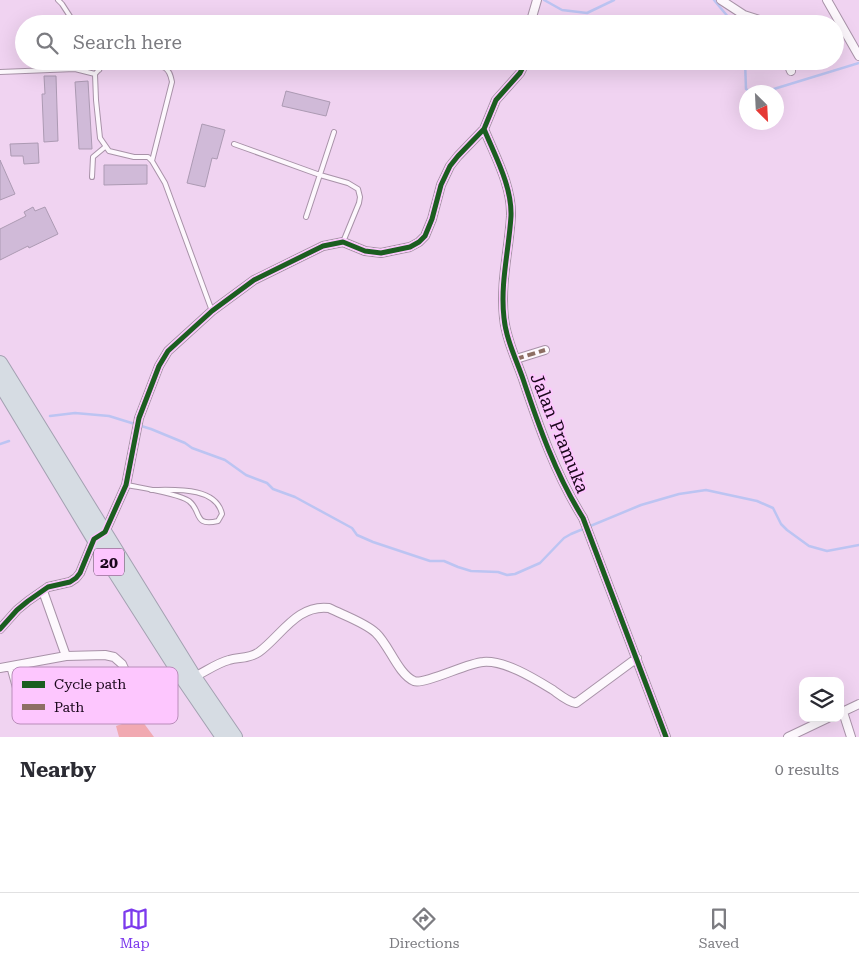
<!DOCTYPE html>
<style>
:root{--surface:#fff;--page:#f7f7f7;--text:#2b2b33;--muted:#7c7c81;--line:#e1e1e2;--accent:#7c3aed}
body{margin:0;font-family:"Roboto Serif",serif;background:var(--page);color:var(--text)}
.controls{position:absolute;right:15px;bottom:15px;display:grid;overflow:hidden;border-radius:10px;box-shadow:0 5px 20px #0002}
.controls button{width:45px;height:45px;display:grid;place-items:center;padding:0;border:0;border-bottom:1px solid var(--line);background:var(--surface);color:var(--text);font:25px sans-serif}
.compass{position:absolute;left:739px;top:85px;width:45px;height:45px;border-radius:50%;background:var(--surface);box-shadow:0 5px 20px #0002;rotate:156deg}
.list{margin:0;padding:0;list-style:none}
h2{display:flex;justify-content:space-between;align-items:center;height:65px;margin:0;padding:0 20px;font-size:21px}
h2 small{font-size:16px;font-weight:400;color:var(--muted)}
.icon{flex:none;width:28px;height:28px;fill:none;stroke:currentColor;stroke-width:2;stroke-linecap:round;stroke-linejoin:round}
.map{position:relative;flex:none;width:859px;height:737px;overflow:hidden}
.search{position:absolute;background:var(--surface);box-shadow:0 5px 20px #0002;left:15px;right:15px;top:15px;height:55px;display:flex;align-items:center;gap:12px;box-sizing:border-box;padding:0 18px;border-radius:28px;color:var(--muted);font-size:19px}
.sheet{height:155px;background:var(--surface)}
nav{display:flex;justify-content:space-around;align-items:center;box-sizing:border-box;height:70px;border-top:1px solid var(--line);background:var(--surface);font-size:14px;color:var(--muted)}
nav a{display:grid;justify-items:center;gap:2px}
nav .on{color:var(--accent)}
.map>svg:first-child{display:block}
.forest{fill:#f1a9b1}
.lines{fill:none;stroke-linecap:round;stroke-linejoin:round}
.stream{stroke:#bcc4f2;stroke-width:2.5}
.building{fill:#d0bad8;stroke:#ac9ab3}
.lane-casing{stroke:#a892a8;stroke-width:6}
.street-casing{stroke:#a892a8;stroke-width:10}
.highway-casing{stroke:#a3a1b1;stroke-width:16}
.lane{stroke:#fdf8fd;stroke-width:4}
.street{stroke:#fdf8fd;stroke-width:8}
.highway{stroke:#d6dce3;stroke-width:14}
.quiet{stroke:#8d6e63;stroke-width:4;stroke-dasharray:8 4;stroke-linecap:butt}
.cycleway-casing{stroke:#fdc6fe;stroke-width:8}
.cycleway{stroke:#1b5e20;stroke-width:5}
.labels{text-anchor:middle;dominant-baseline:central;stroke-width:4;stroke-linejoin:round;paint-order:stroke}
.shield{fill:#fdc6fe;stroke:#5e405f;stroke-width:1}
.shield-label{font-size:16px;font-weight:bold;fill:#1a071b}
.street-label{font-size:18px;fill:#1a071b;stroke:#fdc6fe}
.key{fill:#fdc6fe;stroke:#b98dba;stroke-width:1}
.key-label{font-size:14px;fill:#1a071b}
</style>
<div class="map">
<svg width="859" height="737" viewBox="0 0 859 737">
<rect width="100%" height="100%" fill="#f0d3f1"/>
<path class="forest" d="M 140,718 L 154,737 L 119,737 L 116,726 Z"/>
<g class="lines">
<path class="stream" d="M 544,0 L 562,10 L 587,13 L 614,0
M 714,0 L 734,24
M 745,61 L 746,89 L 752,92
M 764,92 L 859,63
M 50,416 L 75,413 L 109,416 L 151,429 L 185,443 L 192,448 L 225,460 L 246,475 L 267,483 L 273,489 L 295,497 L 352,528 L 357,535 L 373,542 L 430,561 L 444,561 L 458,567 L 471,571 L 498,572 L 507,575 L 515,574 L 540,563 L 564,538 L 571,534 L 641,505 L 679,494 L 706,490 L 757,501 L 773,508 L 781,524 L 787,530 L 809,546 L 827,551 L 859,545
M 0,444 L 9,441"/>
</g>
<path class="building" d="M 44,76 L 56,76 L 58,141 L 44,142 L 42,94 L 45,94 Z
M 88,81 L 92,149 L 79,149 L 75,82 Z
M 286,91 L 330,102 L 326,116 L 282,106 Z
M 202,124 L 225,130 L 217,159 L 212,158 L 205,187 L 187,183 Z
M 38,143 L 39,163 L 24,164 L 23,156 L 11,156 L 10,144 Z
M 0,160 L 15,194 L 0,200 Z
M 104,165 L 147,165 L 147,184 L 104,185 Z
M 33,207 L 35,211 L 45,207 L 58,234 L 29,248 L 28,246 L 0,260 L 0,229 L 26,216 L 24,212 Z"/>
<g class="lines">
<g class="lane-casing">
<path id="lane" d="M 58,0 L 62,4 L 73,21
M 95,61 L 99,70
M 0,72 L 75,69 L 95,74
M 234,144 L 320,175 L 348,183 L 358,189 L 360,197 L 359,203 L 343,242
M 152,161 L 172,82 C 171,77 170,71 165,68 C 156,63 115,64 104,64 L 95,74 L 96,100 L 100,138 L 109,151 L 134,157 L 148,157 L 152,161 L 165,183 L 212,311
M 92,177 L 93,157 L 105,147
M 306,217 L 334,132
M 127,485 C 142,488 177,493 189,501 C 202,511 193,527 218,521 L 222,514 C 216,486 173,490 151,490"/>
</g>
<g class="street-casing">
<path id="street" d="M 721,0 L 744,15 L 769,23 L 809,21 L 813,24
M 827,0 L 859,56
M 530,24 L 537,0
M 787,61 L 791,71
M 484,129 C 495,156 512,186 511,216 C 509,250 500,283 504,318 C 506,339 516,359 523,379 C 539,427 556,475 583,518 L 666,737
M 516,359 L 545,350
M 0,629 L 17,610 L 28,601 L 48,587 L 70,582 L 76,578 L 80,573 L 94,539 L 105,532 L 126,485 L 139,418 L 159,366 L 168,351 L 212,311 L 254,280 L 323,246 L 343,242 L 365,251 L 381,253 L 410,247 L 419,242 L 425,236 L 432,219 L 441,185 L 450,166 L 458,156 L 484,129 L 496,100 L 520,73 L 526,61
M 66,656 L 105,655 L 114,657 L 122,664 L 133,688 L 142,695
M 11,666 L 21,702
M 0,668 L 66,656 L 43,591
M 194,677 C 205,672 217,663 229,660 C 239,657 249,659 259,652 C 281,636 297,604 329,608 C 343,615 366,623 376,633 C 389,645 398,674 414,681 C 424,685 467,663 483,662 C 505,660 535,679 553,690 C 560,695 568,702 576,703 L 637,658
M 130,711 L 142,695 L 182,677
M 843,712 L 851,737
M 840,713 L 859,704
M 788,737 L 828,718"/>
</g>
<g class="highway-casing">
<path id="highway" d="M 0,363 L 194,677 L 235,737
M 0,383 L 94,539 L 182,677 L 223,737"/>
</g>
<use href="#lane" class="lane"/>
<use href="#street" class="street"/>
<use href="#highway" class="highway"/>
<path class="quiet" d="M 516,359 L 545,350"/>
<g class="cycleway-casing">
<path id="cycleway" d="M 484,129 C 495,156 512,186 511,216 C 509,250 500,283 504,318 C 506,339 516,359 523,379 C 539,427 556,475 583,518 L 666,737
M 0,629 L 17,610 L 28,601 L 48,587 L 70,582 L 76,578 L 80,573 L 94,539 L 105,532 L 126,485 L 139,418 L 159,366 L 168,351 L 212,311 L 254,280 L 323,246 L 343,242 L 365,251 L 381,253 L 410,247 L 419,242 L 425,236 L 432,219 L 441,185 L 450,166 L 458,156 L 484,129 L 496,100 L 520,73 L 526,61"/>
</g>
<use href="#cycleway" class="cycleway"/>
</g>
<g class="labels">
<rect class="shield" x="94" y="548.5" width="30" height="27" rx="4"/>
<g class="shield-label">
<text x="109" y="562">20</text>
</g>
<g class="street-label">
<text transform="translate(560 433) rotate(68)">Jalan Pramuka</text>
</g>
</g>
<rect x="12" y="667" width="166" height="57" rx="8" class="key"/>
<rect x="22" y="681" width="23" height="7" fill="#1b5e20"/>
<rect x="22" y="704" width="23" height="6" fill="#8d6e63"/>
<g class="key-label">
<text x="54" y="689">Cycle path</text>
<text x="54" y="712">Path</text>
</g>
</svg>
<div class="controls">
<button><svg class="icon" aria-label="layers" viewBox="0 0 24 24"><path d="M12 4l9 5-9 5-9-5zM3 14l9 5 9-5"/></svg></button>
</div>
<svg class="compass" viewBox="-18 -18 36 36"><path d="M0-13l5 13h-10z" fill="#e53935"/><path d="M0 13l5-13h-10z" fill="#7c7c81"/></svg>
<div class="search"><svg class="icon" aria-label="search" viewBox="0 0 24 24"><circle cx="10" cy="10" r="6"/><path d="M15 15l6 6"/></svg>Search here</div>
</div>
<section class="sheet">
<h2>Nearby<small>0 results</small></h2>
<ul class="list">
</ul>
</section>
<nav>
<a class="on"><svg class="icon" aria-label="map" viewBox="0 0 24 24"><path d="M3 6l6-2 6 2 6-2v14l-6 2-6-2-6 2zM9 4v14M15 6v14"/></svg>Map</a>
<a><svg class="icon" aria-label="directions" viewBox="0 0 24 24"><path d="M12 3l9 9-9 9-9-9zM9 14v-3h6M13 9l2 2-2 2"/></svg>Directions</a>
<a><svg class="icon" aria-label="saved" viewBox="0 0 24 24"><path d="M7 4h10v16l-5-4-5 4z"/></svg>Saved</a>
</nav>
